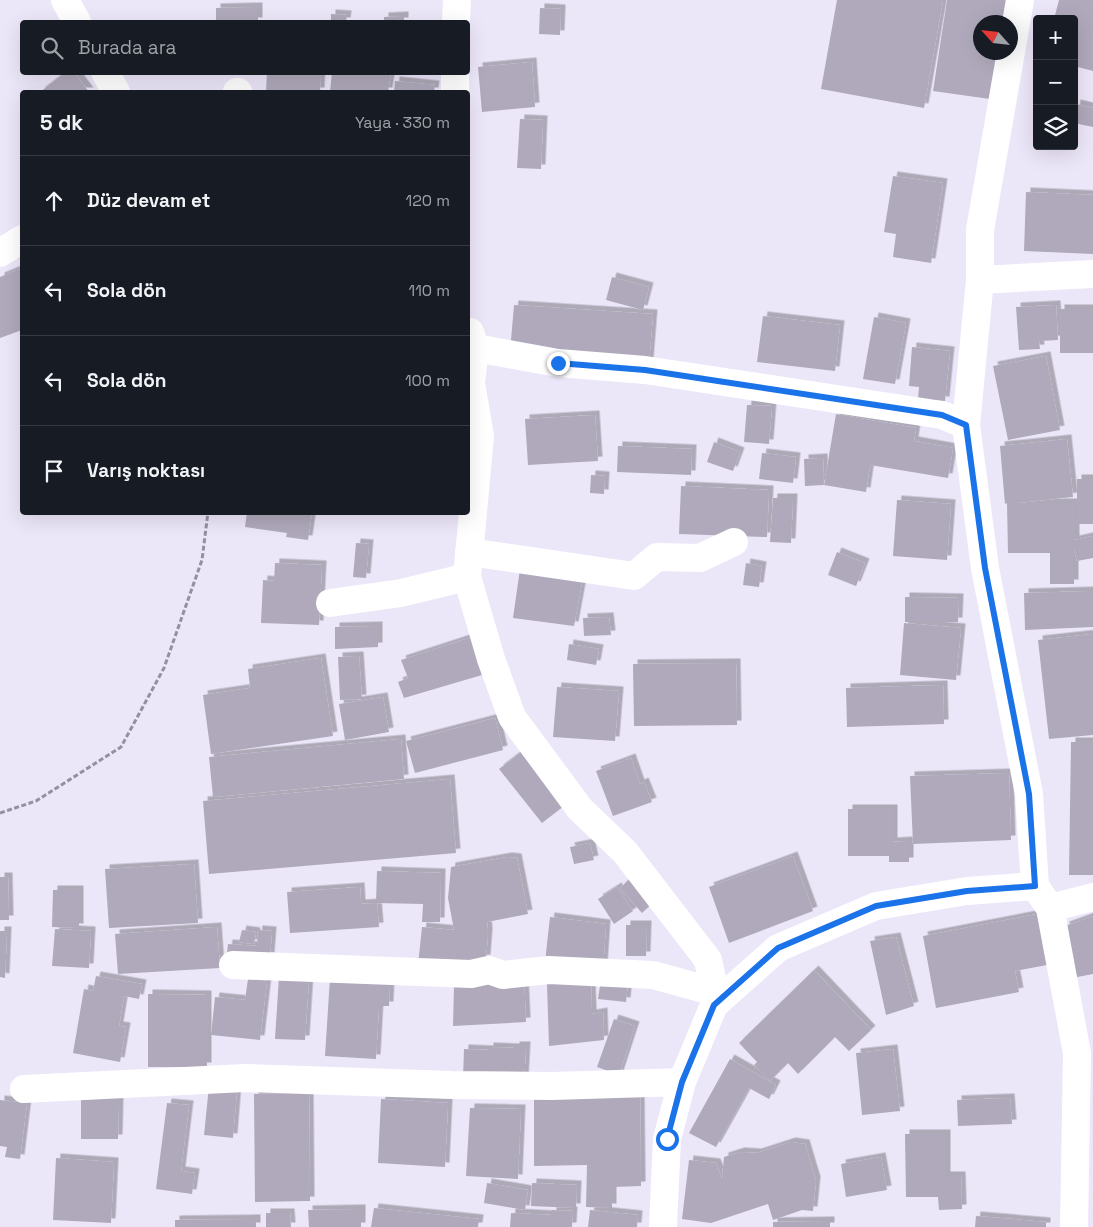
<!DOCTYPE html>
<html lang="tr">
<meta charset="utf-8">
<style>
:root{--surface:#171b24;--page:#20242c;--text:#f1f3f6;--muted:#9ea1a6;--line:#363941}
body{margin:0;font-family:"Space Grotesk",sans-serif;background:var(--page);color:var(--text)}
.controls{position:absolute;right:15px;top:15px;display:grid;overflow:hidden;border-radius:5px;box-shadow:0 5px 20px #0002}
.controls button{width:45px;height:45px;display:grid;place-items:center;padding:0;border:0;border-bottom:1px solid var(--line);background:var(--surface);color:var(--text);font:25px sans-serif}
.compass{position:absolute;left:973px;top:15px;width:45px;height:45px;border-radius:50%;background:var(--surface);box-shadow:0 5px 20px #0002;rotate:297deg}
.stop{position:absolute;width:15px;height:15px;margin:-11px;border:4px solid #1a73e8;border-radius:50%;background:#fff}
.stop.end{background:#1a73e8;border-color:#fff;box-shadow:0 1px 5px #0008}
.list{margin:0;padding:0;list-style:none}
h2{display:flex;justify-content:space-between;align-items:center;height:65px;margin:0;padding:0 20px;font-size:21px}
h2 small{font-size:16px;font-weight:400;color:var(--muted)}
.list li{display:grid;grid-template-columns:32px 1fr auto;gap:15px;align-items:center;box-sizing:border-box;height:90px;padding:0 20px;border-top:1px solid var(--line)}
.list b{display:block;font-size:19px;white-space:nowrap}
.list em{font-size:16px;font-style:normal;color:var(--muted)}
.icon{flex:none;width:28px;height:28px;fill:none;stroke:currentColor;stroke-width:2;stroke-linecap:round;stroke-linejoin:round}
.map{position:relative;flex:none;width:1093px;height:1227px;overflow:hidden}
.search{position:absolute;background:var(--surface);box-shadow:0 5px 20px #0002;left:20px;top:20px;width:450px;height:55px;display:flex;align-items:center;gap:12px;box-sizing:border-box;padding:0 18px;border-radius:5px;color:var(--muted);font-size:19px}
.panel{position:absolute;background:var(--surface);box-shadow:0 5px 20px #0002;left:20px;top:90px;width:450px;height:425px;border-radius:5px}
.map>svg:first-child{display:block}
.building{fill:#afa9bb;filter:url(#shadow)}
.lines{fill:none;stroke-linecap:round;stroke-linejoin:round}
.path{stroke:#94909d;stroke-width:3;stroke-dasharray:5 2.5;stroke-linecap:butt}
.minor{stroke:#fff;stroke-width:28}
.route{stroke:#1a73e8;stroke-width:6}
</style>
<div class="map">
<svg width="1093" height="1227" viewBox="0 0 1093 1227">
<defs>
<filter id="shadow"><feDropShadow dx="4.5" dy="-4.5" stdDeviation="0" flood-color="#0004"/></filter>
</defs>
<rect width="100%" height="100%" fill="#ece6f9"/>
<path class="building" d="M 837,0 L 943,0 L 924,108 L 821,89 Z
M 947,0 L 1014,0 L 1010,22 L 980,22 L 980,52 L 1005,52 L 997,100 L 933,91 Z
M 1059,0 L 1093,0 L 1093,71 L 1074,66 L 1074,19 L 1054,19 Z
M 258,7 L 258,22 L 216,22 L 216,8 Z
M 540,8 L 561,9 L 560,35 L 539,34 Z
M 331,14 L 347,15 L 346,22 L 331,22 Z
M 404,16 L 404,22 L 384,22 L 384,17 Z
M 532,62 L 535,107 L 482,112 L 478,67 Z
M 66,72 L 74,72 L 89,92 L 40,92 Z
M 267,72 L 321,72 L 320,92 L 266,92 Z
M 332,72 L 391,72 L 388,92 L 330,92 Z
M 395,81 L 435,85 L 434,92 L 394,92 Z
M 1076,104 L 1093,108 L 1093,127 L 1074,123 Z
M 520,119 L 543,120 L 541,169 L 517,168 Z
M 893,176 L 943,183 L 931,263 L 893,257 L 896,234 L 884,232 Z
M 1026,192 L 1093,195 L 1093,254 L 1024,251 Z
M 22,268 L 22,330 L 0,338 L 0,277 Z
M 612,277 L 649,287 L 643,310 L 606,300 Z
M 514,305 L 653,314 L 649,363 L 510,352 Z
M 1056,305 L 1058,340 L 1039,341 L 1040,349 L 1019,350 L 1016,307 Z
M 1060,309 L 1093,309 L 1093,353 L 1060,353 Z
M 763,316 L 840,325 L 835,371 L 757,362 Z
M 874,317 L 906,323 L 895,384 L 863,379 Z
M 912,347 L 950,351 L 945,401 L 918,399 L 919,387 L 909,386 Z
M 1046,356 L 1060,430 L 1008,440 L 993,366 Z
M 747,405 L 772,406 L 769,444 L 744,442 Z
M 836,414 L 916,428 L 914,441 L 953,448 L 948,478 L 870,465 L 866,492 L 824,485 Z
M 595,415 L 598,461 L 528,465 L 525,419 Z
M 1067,439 L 1073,497 L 1017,503 L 1075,503 L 1075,540 L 1093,536 L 1093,558 L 1077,561 L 1074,549 L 1074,584 L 1050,584 L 1050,553 L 1008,553 L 1007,503 L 1005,504 L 1000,446 Z
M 714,442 L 740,452 L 733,471 L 707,462 Z
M 618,446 L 692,449 L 691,475 L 617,472 Z
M 762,453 L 796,457 L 793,483 L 759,479 Z
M 823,458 L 824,485 L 805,486 L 804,459 Z
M 591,475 L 605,476 L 604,494 L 590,493 Z
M 1077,479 L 1093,479 L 1093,524 L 1077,524 Z
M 681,486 L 769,490 L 767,537 L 679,534 Z
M 773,498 L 793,498 L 791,543 L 770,542 Z
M 897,500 L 951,504 L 947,560 L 893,556 Z
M 247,512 L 312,512 L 308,540 L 286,537 L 287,533 L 245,527 Z
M 356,543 L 369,544 L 366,578 L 353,577 Z
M 837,552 L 865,563 L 856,586 L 828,575 Z
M 275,563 L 322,565 L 319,625 L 261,623 L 263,580 L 274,581 Z
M 746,563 L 762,566 L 759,587 L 743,585 Z
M 520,569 L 583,577 L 574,626 L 513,618 Z
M 1093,591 L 1093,627 L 1025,630 L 1024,593 Z
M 905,597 L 959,598 L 958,622 L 905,622 Z
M 609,617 L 611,635 L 584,636 L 583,618 Z
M 904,623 L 961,628 L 956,680 L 900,675 Z
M 378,626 L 378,647 L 335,649 L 335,627 Z
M 1093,634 L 1093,735 L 1049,739 L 1038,640 Z
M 472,637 L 482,675 L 404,698 L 398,682 L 408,678 L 401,660 Z
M 569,644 L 599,649 L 596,665 L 567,660 Z
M 359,656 L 362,699 L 340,700 L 338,657 Z
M 321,658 L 333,736 L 211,754 L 203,695 L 250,688 L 248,669 Z
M 736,663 L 737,725 L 634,726 L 633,664 Z
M 943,685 L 944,724 L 847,727 L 846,688 Z
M 557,687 L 619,691 L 615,741 L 553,737 Z
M 383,697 L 389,732 L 345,740 L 339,704 Z
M 495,718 L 503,750 L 415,773 L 406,741 Z
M 401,739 L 404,779 L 213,797 L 209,757 Z
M 1071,742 L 1093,742 L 1093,875 L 1069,875 Z
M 521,752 L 564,806 L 542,823 L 499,769 Z
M 631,758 L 640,784 L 644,782 L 652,802 L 613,816 L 596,771 Z
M 1009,773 L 1011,840 L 913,844 L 910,776 Z
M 450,779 L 456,853 L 209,874 L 203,801 Z
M 848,809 L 893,809 L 893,842 L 909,841 L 909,862 L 889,862 L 889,856 L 848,856 Z
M 590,843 L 594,860 L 574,864 L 570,847 Z
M 793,856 L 813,911 L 729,943 L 709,887 Z
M 507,857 L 517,858 L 528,914 L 487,922 L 488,933 L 486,959 L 418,965 L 422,927 L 454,930 L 448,898 L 451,867 Z
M 194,864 L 198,923 L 109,928 L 105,869 Z
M 377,871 L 441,873 L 440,922 L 422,922 L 423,904 L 376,903 Z
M 635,874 L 658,898 L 642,913 L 620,888 Z
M 0,877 L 8,877 L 9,920 L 0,920 Z
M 360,887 L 361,904 L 377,903 L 379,927 L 290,933 L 287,892 Z
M 617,887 L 633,911 L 614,924 L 598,899 Z
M 53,890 L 79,890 L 79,928 L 52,927 Z
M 1037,914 L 1047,965 L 1015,971 L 1019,992 L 936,1008 L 923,936 Z
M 1093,916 L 1093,974 L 1072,978 L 1065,926 Z
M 550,917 L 606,924 L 603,969 L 545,962 Z
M 626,925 L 647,925 L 646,956 L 626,956 Z
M 217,927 L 220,968 L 118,974 L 115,934 Z
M 55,929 L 91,931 L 89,968 L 52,966 Z
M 242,930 L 256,932 L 254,944 L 239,942 Z
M 258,930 L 272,931 L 270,957 L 227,953 L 228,944 L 257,946 Z
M 0,931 L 7,931 L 5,978 L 0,977 Z
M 896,937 L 914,1006 L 886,1015 L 870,941 Z
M 814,970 L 871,1030 L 849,1051 L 835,1037 L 798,1074 L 788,1063 L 770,1081 L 754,1065 L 757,1062 L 739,1043 Z
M 96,976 L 142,984 L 139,999 L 124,996 L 119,1026 L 126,1027 L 120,1062 L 73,1053 L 84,989 L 93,991 Z
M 279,977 L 309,979 L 305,1040 L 275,1039 Z
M 330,978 L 390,982 L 389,1006 L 379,1006 L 376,1059 L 325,1056 Z
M 248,979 L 267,981 L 260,1040 L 211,1035 L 215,997 L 245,1000 Z
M 524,979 L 526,1022 L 453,1026 L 454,986 Z
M 601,979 L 628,982 L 626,1002 L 598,999 Z
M 591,983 L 592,1014 L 603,1012 L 604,1040 L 549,1046 L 547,984 Z
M 148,994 L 207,995 L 207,1067 L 148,1067 Z
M 614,1019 L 635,1026 L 619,1075 L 597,1067 Z
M 515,1046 L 526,1046 L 524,1082 L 463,1079 L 464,1049 L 489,1050 L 489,1047 L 515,1048 Z
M 893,1049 L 900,1111 L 862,1115 L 856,1053 Z
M 730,1059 L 776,1085 L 769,1099 L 749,1088 L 716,1147 L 689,1133 Z
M 209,1086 L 237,1089 L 233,1138 L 204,1135 Z
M 640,1092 L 641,1186 L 612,1187 L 612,1208 L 586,1207 L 587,1165 L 534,1166 L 534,1094 Z
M 309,1093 L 310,1201 L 255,1202 L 254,1094 Z
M 1010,1098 L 1012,1124 L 958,1126 L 957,1100 Z
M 381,1099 L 448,1103 L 445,1167 L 378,1163 Z
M 0,1100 L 27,1103 L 20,1159 L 5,1157 L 7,1147 L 0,1146 Z
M 81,1100 L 119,1100 L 118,1139 L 81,1139 Z
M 167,1103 L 189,1105 L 181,1171 L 195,1173 L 192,1194 L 156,1189 Z
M 470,1108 L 521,1109 L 518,1179 L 466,1176 Z
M 905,1134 L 946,1134 L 946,1176 L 961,1176 L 962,1209 L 939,1210 L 938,1197 L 906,1197 Z
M 791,1142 L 805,1144 L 816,1181 L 813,1211 L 802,1210 L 773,1220 L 768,1204 L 711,1223 L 682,1219 L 689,1160 L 716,1163 L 722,1179 L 724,1157 L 740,1152 L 757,1153 Z
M 881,1157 L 887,1190 L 846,1197 L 841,1164 Z
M 56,1158 L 114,1162 L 111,1223 L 53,1220 Z
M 487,1183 L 528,1190 L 525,1210 L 484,1203 Z
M 532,1183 L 577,1185 L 576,1208 L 531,1206 Z
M 374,1208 L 479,1219 L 478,1227 L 371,1227 Z
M 361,1209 L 361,1227 L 309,1227 L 308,1210 Z
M 552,1210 L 573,1211 L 572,1227 L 510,1227 L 511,1213 L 552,1215 Z
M 590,1210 L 638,1215 L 637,1227 L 588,1227 Z
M 266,1213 L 290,1213 L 291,1227 L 266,1227 Z
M 976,1216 L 1046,1222 L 1046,1227 L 975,1227 Z
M 256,1219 L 256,1227 L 175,1227 L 175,1220 Z
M 830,1221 L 830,1227 L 773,1227 L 773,1222 Z"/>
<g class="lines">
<path class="path" d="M 0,813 L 36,801 L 121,747 L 164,668 L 202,560 L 208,512"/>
<path class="minor" d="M 65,0 L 77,22
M 456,22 L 457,0
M 105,72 L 116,92
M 237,92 L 238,92
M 455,92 L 455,72
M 0,253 L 22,239
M 980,280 L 1093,274
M 470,332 L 475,348 L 558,363 L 645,370 L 942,415 L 966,425
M 468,339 L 475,348 L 471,383 L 480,436 L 467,577 L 491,659 L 512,717 L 580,809 L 625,852 L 708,960 L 715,992 L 714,1005
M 469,552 L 634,576 L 657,557 L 700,558 L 734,542
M 330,603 L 401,593 L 467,577
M 1035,886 L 1050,908 L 1077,1053 L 1074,1227
M 1050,908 L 1093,897
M 233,965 L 471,974 L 489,970 L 503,975 L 549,970 L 653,975 L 715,992
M 24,1089 L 245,1078 L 452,1085 L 552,1086 L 682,1082
M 663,1227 L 667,1139 L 682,1082 L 714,1005 L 778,948 L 876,906 L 967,891 L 1035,886 L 1029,794 L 985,568 L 966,425 L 980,280 L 980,230 L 1020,0"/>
</g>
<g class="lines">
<path class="route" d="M 558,363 L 645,370 L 942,415 L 966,425 L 985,568 L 1029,794 L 1035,886 L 967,891 L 876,906 L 778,948 L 714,1005 L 682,1082 L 667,1139"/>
</g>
</svg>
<div class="controls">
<button>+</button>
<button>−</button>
<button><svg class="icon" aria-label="layers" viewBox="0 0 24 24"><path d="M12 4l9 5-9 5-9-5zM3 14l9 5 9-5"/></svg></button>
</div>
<svg class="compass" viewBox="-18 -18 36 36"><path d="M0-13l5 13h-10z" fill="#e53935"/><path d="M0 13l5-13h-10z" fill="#9ea1a6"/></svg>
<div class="stop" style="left:667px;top:1139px"></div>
<div class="stop end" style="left:558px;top:363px"></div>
<div class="search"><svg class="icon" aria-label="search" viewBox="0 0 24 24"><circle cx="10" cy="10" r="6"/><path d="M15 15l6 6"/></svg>Burada ara</div>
<section class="panel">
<h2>5 dk<small>Yaya · 330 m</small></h2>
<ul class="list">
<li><svg class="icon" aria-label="ahead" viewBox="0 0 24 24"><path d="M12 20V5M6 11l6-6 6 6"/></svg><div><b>Düz devam et</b></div><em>120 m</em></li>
<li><svg class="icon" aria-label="left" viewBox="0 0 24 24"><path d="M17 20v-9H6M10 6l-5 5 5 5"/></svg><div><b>Sola dön</b></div><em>110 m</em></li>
<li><svg class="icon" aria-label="left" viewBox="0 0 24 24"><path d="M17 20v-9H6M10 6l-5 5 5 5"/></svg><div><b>Sola dön</b></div><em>100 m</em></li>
<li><svg class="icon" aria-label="arrive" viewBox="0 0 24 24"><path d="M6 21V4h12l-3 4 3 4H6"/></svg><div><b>Varış noktası</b></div></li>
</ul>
</section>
</div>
